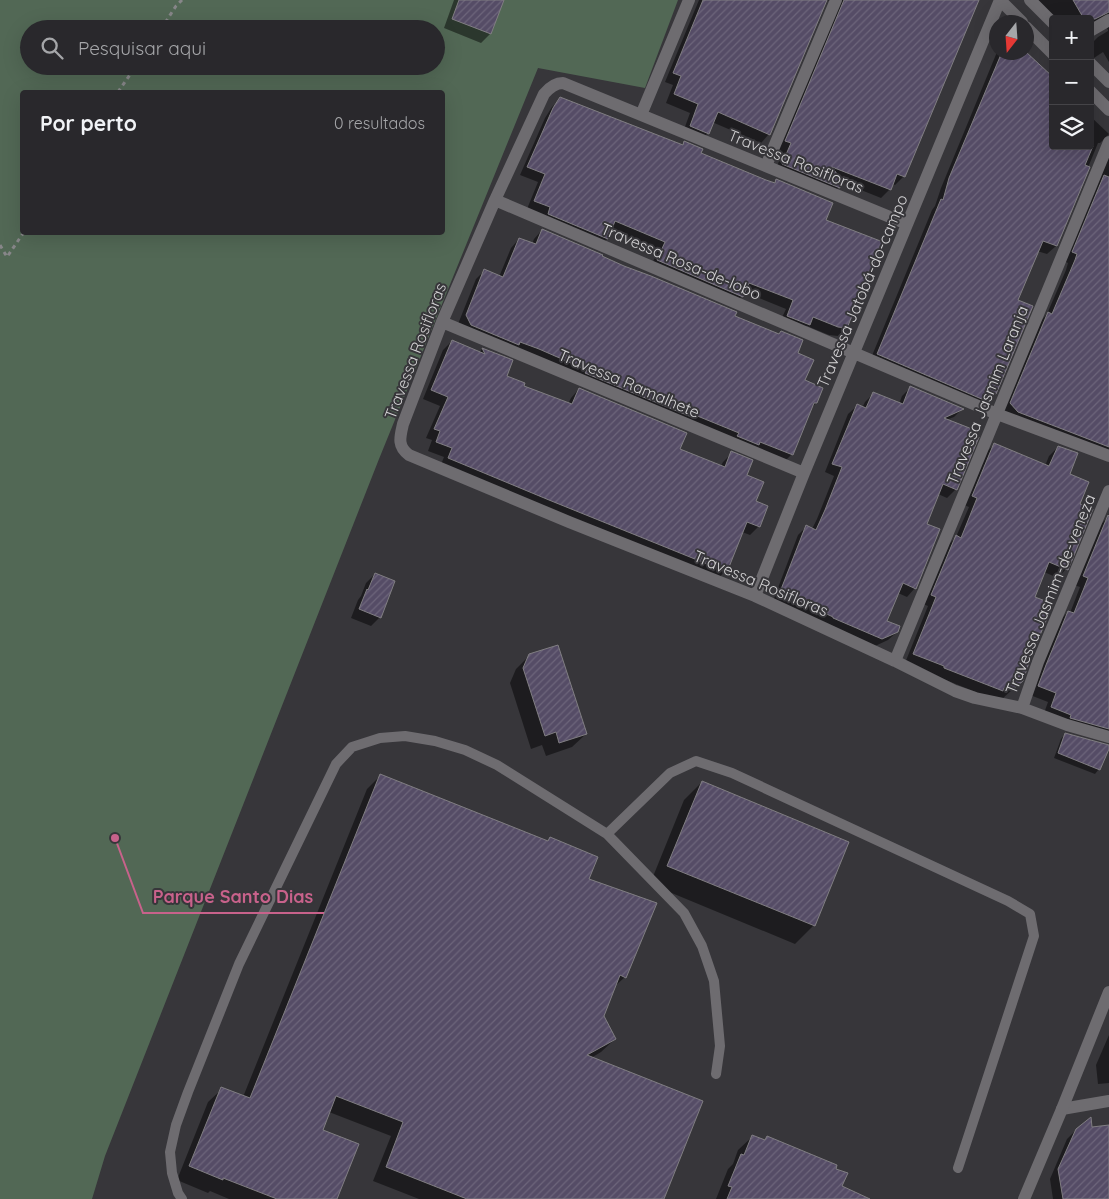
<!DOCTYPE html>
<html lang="pt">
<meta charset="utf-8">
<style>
:root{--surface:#29282c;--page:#313034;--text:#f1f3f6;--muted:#a5a6a9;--line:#454448}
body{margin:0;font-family:Quicksand,sans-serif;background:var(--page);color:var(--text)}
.controls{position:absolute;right:15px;top:15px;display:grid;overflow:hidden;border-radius:5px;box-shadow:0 5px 20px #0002}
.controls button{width:45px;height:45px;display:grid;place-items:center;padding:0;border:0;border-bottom:1px solid var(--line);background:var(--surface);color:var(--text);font:25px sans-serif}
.compass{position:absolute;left:989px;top:15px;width:45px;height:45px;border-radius:50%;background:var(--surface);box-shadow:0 5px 20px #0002;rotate:197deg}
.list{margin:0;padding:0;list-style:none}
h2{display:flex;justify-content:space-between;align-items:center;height:65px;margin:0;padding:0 20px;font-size:21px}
h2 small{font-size:16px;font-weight:400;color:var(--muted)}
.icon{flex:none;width:28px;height:28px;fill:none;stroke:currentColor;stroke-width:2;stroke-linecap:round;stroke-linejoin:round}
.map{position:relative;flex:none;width:1109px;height:1199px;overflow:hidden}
.search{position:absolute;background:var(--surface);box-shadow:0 5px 20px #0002;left:20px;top:20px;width:425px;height:55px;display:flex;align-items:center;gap:12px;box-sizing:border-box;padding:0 18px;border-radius:28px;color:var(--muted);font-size:19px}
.panel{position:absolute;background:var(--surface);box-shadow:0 5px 20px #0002;left:20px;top:90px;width:425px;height:145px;border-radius:5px}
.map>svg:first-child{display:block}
.green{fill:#526855;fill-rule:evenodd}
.shadow{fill:#0007}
.building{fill:url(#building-hatch);stroke:#807e82}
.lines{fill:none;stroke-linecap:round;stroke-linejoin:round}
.path{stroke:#878689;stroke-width:3;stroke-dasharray:4 4;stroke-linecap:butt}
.lane{stroke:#6e6c70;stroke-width:10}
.street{stroke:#6e6c70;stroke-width:12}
.secondary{stroke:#6e6c70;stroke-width:12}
.labels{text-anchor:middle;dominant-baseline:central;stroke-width:4;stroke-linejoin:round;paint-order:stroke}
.street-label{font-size:16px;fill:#d2d1d3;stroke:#37363a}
.leader{fill:none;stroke:#c8628b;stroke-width:2}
.callout-dot{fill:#c8628b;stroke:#37363a;stroke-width:2}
.callout-label{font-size:18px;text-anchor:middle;font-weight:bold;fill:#c8628b;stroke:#37363a;stroke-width:4;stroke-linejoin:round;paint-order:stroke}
</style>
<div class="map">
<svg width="1109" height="1199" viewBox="0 0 1109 1199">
<defs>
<pattern id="building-hatch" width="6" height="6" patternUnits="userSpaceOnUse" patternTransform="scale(1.25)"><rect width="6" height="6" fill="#554c66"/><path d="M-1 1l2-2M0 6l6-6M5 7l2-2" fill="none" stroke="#6d657b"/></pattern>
</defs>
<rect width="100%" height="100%" fill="#37363a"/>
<path class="green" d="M 0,0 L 678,0 L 645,88 L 538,68 L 379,459 L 105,1156 L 92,1199 L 0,1199 ZM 29,29 L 436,29 L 436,66 L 29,66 ZM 22,92 L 442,92 L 442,232 L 22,232 Z"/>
<path class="shadow" d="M 454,0 L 503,0 L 490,34 L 481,43 L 444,28 Z
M 699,0 L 976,0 L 904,176 L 895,185 L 892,184 L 890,189 L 881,198 L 841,182 L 839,187 L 830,196 L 774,173 L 783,152 L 777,150 L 831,1 L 826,0 L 769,134 L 761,143 L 712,122 L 708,133 L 699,142 L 682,135 L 690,113 L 666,103 L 673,85 L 665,82 Z
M 1035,0 L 1109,0 L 1109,62 L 1103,52 L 1091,60 L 1090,58 L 1090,45 L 1098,37 L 1108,31 L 1108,30 L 1104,22 L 1090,24 L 1090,19 L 1053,19 Z
M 997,52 L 1024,52 L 1053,146 L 1090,146 L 1090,116 L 1109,134 L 1100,143 L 1098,143 L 1056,246 L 1047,254 L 1037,251 L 1017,301 L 995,393 L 986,402 L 974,408 L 869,363 L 932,210 L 935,206 L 941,188 Z
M 561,99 L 681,146 L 684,143 L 700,153 L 774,184 L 777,181 L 824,221 L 846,327 L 838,336 L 829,335 L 807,326 L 800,333 L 779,324 L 786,309 L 744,292 L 742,296 L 734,305 L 650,269 L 658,250 L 610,230 L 607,239 L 599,247 L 527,209 L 538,182 L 520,175 L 545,118 L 552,107 Z
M 1109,150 L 1109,450 L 1002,413 L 1039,323 L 1047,314 L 1066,270 L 1068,263 L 1064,261 Z
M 542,230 L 734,317 L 778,335 L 781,332 L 796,354 L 803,381 L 816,403 L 811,408 L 792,454 L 783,463 L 458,324 L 476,279 L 485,270 L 499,277 L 511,248 L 519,239 L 532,244 L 534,239 Z
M 452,341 L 479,353 L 482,349 L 512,361 L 506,377 L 522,386 L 568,404 L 571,398 L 579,389 L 679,450 L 721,466 L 723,462 L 732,453 L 746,476 L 754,502 L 759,526 L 750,535 L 742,532 L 725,571 L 717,580 L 440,467 L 444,457 L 428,451 L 432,440 L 426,438 L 440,406 L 423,399 L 443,350 Z
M 911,387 L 962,409 L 954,417 L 946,420 L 956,489 L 947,498 L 938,494 L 925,525 L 915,588 L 907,597 L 898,593 L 886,622 L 897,632 L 888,640 L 873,647 L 773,601 L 798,535 L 806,527 L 812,529 L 817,519 L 834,476 L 825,472 L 848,414 L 857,406 L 862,408 L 865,402 L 873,394 L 899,404 L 902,396 Z
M 994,445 L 1045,466 L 1049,456 L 1058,447 L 1078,505 L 1066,569 L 1058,578 L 1044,572 L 1034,598 L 1029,658 L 1022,681 L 1002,699 L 993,699 L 936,676 L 905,663 L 928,606 L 923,604 L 947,546 L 956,537 L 969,507 L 964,505 L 985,453 Z
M 1109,516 L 1109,742 L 1043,716 L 1048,702 L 1030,695 L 1059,621 L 1068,612 L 1070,613 L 1080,587 L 1074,585 L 1099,526 Z
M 375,574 L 380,617 L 371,626 L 351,618 L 358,600 L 361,596 L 366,583 Z
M 530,655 L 586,734 L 572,747 L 546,756 L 542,745 L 531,749 L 510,683 L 516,669 Z
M 1065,734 L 1099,769 L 1095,774 L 1054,758 L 1061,739 Z
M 380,776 L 547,842 L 550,839 L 587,880 L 625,977 L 613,988 L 602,1016 L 615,1039 L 601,1052 L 591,1058 L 663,1199 L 419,1199 L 373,1181 L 391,1136 L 329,1112 L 321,1130 L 335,1199 L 229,1199 L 210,1191 L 208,1193 L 177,1180 L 208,1102 L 222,1089 L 243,1097 L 367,789 Z
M 702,782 L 848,842 L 813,926 L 795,944 L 650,884 L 684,800 Z
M 1109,1035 L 1109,1083 L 1098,1084 L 1096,1065 Z
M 1109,1126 L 1109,1199 L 1053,1199 L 1050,1179 L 1067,1139 L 1076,1130 L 1091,1129 Z
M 752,1137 L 764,1141 L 767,1138 L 834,1169 L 841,1199 L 716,1199 L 728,1169 L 733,1164 L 738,1150 Z"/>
<path class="building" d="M 459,0 L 504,0 L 491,34 L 452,19 Z
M 703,0 L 827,0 L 770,135 L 718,112 L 709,134 L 690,126 L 698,104 L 674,94 L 681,76 L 673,73 Z
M 844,0 L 979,0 L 905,177 L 897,174 L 891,190 L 832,167 L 842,181 L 840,188 L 782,164 L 791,143 L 785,141 Z
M 1073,0 L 1109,0 L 1109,12 L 1095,19 L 1084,19 Z
M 1002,52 L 1026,52 L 1053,77 L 1053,146 L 1093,146 L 1085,165 L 1090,167 L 1057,246 L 1043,241 L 1018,300 L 1033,306 L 996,394 L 984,400 L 877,354 L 941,199 L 943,200 L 949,178 Z
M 560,97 L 683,145 L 684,141 L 703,149 L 701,153 L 766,180 L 775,183 L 776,179 L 833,203 L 826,220 L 883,242 L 847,328 L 838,327 L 813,317 L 810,325 L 787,316 L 793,300 L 749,283 L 743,297 L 657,260 L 665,242 L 615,221 L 608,239 L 548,214 L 550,207 L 534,201 L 545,174 L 527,167 L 553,108 Z
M 1104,175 L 1109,177 L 1109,447 L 1018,412 L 1010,403 L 1048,312 L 1052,314 L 1075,260 L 1077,254 L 1072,252 Z
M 542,229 L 603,255 L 602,256 L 624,266 L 651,276 L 737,312 L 735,316 L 779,334 L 781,331 L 803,340 L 798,353 L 814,360 L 805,380 L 823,388 L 817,403 L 814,403 L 793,455 L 760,442 L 759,445 L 737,436 L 739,433 L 695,415 L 694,418 L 585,373 L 587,370 L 539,349 L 520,342 L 519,345 L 471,325 L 466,315 L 484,269 L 503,277 L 519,238 L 536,244 Z
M 452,340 L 485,354 L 482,348 L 513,360 L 507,376 L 525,383 L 524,386 L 572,404 L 579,388 L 687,433 L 680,449 L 725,467 L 731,451 L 753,460 L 747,475 L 764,482 L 756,501 L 768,506 L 760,527 L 747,522 L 727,572 L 549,500 L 448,458 L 452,448 L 436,442 L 440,431 L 434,429 L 448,397 L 431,390 Z
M 910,386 L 964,409 L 944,418 L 972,429 L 970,433 L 979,437 L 957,490 L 943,484 L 927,524 L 940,529 L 916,589 L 903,583 L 887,621 L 900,626 L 898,632 L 882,639 L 833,618 L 833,617 L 780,592 L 806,525 L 816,530 L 825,510 L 842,467 L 832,464 L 857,404 L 866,408 L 873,392 L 903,404 Z
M 994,443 L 1049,466 L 1058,446 L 1078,453 L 1070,474 L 1089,482 L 1080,504 L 1093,509 L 1068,570 L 1049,562 L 1035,597 L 1053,604 L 1030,659 L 1023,681 L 1012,690 L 1004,688 L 1003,691 L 944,668 L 944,666 L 913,654 L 936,597 L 931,595 L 956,535 L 961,538 L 977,498 L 972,496 Z
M 1108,515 L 1109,516 L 1109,729 L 1070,718 L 1071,715 L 1051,707 L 1056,693 L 1038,686 L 1046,665 L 1068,611 L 1074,613 L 1088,578 L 1083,576 Z
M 375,573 L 395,581 L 381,618 L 359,609 L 367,589 L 368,590 Z
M 558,645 L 587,734 L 559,743 L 556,732 L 545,736 L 523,668 L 529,654 Z
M 1065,733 L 1109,745 L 1109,749 L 1100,770 L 1058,753 Z
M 380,774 L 548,841 L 550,837 L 598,857 L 589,879 L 657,903 L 626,978 L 620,975 L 604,1016 L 616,1039 L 587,1055 L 703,1101 L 664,1199 L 467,1199 L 386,1167 L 403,1122 L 336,1096 L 323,1130 L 359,1144 L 337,1199 L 277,1199 L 223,1178 L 223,1180 L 189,1166 L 221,1087 L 250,1098 Z
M 702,781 L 849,842 L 815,926 L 667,866 Z
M 1091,1117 L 1092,1127 L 1109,1125 L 1109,1199 L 1063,1199 L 1058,1169 L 1076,1129 Z
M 752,1135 L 765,1140 L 767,1136 L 837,1165 L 836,1169 L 848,1173 L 842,1186 L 870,1199 L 727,1199 L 732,1187 L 728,1186 L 741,1154 L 744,1155 Z"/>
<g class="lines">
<path class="path" d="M 161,29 L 176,6 L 182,0
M 118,92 L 136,66
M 0,245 L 7,257 L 24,232"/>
<path class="lane" d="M 607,834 L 684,913 L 702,946 L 714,981 L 720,1046 L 716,1074
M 182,1199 L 178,1193 L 172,1173 L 170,1152 L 176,1125 L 188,1092 L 239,964 L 336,764 L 352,747 L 380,738 L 405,736 L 435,741 L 465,750 L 497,765 L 607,834 L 670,773 L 696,761 L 732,773 L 1008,901 L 1030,914 L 1034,936 L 958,1168"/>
<path class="street" d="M 1090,31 L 1109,20
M 641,115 L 689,0
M 766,166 L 836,0
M 495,200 L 997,414 L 1109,456
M 907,224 L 563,83 C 555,83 549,88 544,94 L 495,200 L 442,322 L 403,424 C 400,437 397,446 409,455 L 569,522 L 755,596 L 895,661 L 955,691 L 975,698 L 1022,708 L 1067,725 L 1109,737
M 442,322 L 804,473
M 755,596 L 804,473 L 1000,0
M 895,661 L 1109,142
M 1022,708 L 1038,662 L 1109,491
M 1062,1109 L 1109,1101"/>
<path class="secondary" d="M 1000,0 L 1022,22
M 1030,0 L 1053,23
M 1026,27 L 1053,54
M 1090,63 L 1109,82
M 1090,91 L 1109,110
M 1024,1199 L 1062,1109 L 1109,992"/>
</g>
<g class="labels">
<g class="street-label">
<text transform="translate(796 161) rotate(22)">Travessa Rosifloras</text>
<text transform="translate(681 261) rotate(23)">Travessa Rosa-de-lobo</text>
<text transform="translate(862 291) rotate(-67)">Travessa Jatobá-do-campo</text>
<text transform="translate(415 351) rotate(-69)">Travessa Rosifloras</text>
<text transform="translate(629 383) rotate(23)">Travessa Ramalhete</text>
<text transform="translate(987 395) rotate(-68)">Travessa Jasmim Laranja</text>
<text transform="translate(761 583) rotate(23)">Travessa Rosifloras</text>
<text transform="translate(1050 594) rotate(-68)">Travessa Jasmim-de-veneza</text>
</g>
</g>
<path class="leader" d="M115 838L143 913H324"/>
<circle class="callout-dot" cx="115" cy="838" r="5"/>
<g class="callout-label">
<text x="233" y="903">Parque Santo Dias</text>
</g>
</svg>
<div class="controls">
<button>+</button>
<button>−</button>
<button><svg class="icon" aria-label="layers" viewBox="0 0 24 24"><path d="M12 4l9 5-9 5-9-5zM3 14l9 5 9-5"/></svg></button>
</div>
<svg class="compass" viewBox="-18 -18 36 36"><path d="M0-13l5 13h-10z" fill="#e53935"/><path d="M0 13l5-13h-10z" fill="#a5a6a9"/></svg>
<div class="search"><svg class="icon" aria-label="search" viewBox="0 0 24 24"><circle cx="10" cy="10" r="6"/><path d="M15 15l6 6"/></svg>Pesquisar aqui</div>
<section class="panel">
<h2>Por perto<small>0 resultados</small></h2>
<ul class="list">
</ul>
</section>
</div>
